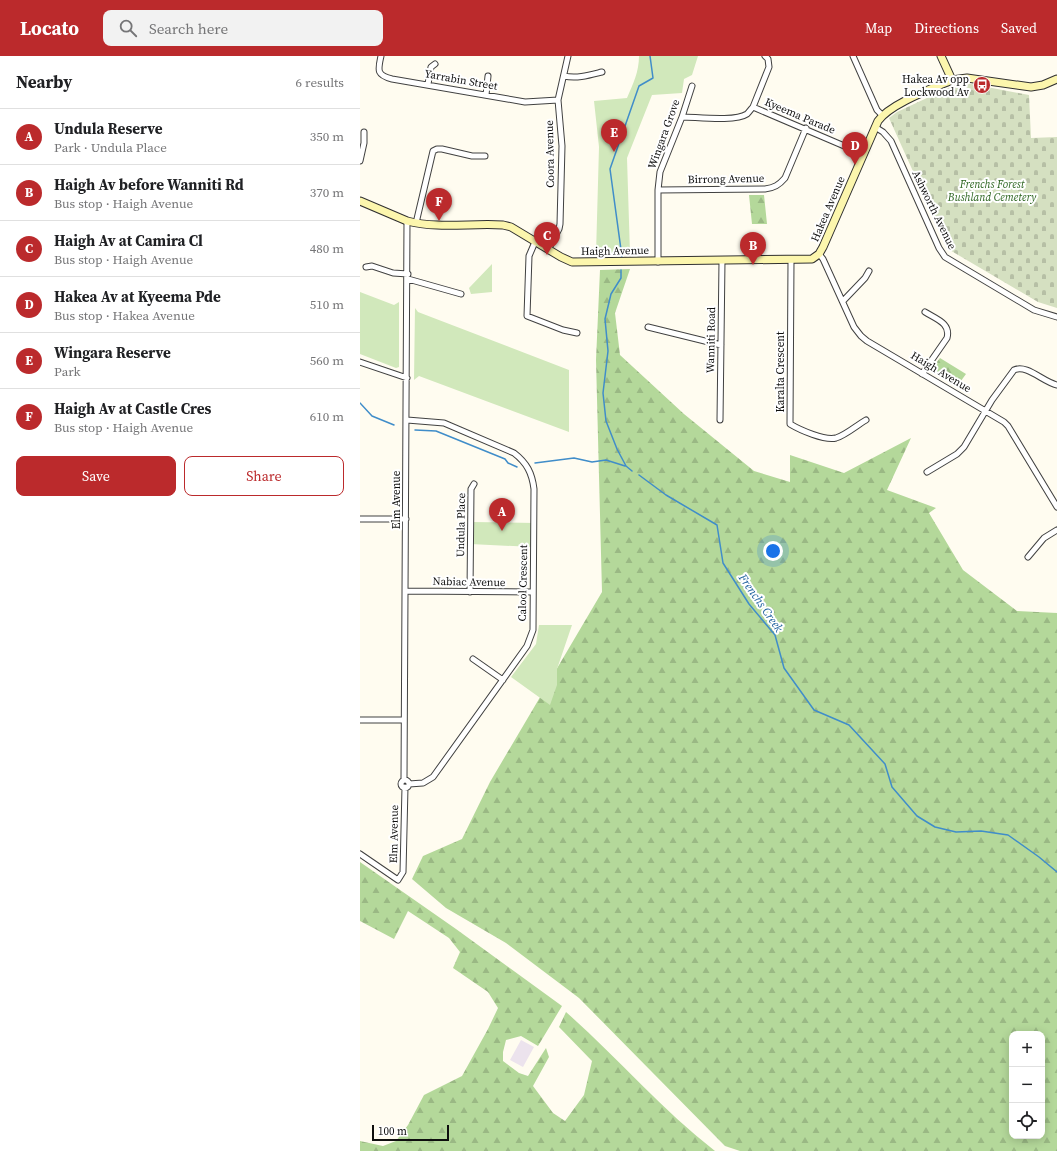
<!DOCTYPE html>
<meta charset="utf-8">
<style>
:root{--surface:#fff;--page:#f2f2f2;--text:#202124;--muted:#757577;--line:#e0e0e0;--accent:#bb2a2c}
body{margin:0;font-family:"Source Serif 4",serif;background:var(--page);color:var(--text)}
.controls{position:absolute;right:12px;bottom:12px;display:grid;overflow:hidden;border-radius:8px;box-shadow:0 2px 10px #0003}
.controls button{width:36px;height:36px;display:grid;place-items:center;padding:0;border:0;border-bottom:1px solid var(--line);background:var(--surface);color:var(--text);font:20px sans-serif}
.scale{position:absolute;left:12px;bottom:10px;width:77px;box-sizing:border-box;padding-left:4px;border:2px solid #0e0e0e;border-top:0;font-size:11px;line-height:14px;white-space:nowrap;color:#0e0e0e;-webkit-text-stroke:3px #fff;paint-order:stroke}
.you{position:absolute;left:413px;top:495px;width:14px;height:14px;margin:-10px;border:3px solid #fff;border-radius:50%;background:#1a73e8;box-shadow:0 0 0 6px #1a73e833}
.badge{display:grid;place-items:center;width:26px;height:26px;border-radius:50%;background:var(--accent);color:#fff;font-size:13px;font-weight:700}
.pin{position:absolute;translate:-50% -33px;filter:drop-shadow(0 1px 2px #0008)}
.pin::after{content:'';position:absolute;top:21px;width:14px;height:12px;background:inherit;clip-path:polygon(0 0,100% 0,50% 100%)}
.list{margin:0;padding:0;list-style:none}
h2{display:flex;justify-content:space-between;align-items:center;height:52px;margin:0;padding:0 16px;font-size:17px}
h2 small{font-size:13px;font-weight:400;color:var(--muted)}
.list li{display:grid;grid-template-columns:26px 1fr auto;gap:12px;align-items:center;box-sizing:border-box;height:56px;padding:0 16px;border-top:1px solid var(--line)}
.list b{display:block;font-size:15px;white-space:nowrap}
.list p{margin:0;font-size:13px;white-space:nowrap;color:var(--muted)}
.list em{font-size:13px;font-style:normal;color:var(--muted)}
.actions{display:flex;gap:8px;padding:12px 16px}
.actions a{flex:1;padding:9px 0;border:1px solid var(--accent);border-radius:8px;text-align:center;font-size:14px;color:var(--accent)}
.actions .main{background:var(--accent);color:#fff}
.icon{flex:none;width:22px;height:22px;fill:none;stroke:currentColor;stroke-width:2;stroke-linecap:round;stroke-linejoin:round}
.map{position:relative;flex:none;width:697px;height:1095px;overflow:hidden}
header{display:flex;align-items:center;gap:24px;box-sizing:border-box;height:56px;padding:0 20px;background:var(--accent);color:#fff}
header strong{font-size:19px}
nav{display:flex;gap:22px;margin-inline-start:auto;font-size:14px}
.search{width:280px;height:36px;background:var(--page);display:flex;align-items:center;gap:10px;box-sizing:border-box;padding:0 14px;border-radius:8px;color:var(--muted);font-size:15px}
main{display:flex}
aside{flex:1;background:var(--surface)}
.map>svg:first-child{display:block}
.industrial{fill:#ece3ed}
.forest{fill:url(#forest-firs);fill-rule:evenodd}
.cemetery{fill:url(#cemetery-stones)}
.park{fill:#d1e8bb}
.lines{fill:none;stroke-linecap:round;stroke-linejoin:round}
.stream{stroke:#408dc9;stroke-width:1.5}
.street-casing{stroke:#414141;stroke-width:7}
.secondary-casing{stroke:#303030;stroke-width:9}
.street{stroke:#fff;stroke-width:5}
.secondary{stroke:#fcf6ad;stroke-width:7}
.labels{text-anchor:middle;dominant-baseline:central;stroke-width:4;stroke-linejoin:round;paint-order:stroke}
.poi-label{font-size:11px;fill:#0e0e0e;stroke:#fff;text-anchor:end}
.street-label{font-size:11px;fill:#0e0e0e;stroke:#fff}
.park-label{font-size:11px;font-style:italic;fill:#2c6520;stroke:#fff}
.water-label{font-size:12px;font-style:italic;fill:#1b5f9d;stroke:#fff}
</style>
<header>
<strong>Locato</strong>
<div class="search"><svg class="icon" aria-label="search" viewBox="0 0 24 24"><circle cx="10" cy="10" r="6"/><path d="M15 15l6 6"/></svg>Search here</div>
<nav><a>Map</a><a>Directions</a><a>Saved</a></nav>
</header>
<main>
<aside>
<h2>Nearby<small>6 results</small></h2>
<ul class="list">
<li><span class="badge">A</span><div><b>Undula Reserve</b><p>Park · Undula Place</p></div><em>350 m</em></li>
<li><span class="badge">B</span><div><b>Haigh Av before Wanniti Rd</b><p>Bus stop · Haigh Avenue</p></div><em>370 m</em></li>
<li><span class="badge">C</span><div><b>Haigh Av at Camira Cl</b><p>Bus stop · Haigh Avenue</p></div><em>480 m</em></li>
<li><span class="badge">D</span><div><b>Hakea Av at Kyeema Pde</b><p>Bus stop · Hakea Avenue</p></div><em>510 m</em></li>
<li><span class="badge">E</span><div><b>Wingara Reserve</b><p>Park</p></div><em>560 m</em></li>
<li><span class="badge">F</span><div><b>Haigh Av at Castle Cres</b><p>Bus stop · Haigh Avenue</p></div><em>610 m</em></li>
</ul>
<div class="actions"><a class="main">Save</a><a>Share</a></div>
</aside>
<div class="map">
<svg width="697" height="1095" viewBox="0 0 697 1095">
<defs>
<pattern id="forest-firs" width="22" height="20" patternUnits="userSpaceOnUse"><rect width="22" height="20" fill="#b4d89a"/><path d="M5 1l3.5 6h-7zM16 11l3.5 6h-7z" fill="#9ab884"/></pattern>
<pattern id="cemetery-stones" width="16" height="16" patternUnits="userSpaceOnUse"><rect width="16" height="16" fill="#d5e0c1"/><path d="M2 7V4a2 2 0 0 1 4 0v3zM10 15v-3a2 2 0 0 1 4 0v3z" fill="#b6bfa5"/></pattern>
</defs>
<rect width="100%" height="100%" fill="#fffcf0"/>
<path class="industrial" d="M 161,984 L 174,991 L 163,1011 L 150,1004 Z"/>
<path class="forest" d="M 389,139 L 404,139 L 407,168 L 392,168 Z
M 270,213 L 255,257 L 260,299 L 324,358 L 394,415 L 430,426 L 430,399 L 484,417 L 551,382 L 527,434 L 576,452 L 569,457 L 603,514 L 657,555 L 697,557 L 697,1095 L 380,1095 L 365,1090 L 219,942 L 146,887 L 86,852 L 52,823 L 63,800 L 102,783 L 130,726 L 242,536 L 236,304 L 240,214 ZM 652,978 L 682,978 L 682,1080 L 652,1080 Z
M 580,302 L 606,318 L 598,329 L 574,316 L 573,311 Z
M 0,806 L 96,873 L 202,950 L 178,990 L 161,980 L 146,984 L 143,996 L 143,1005 L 159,1017 L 168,1020 L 186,992 L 189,1001 L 173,1030 L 193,1057 L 205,1065 L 224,1039 L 232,1005 L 199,971 L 206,956 C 257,1001 301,1053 355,1095 L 0,1095 L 0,1085 L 23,1090 L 36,1085 L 48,1069 L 64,1039 L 102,1020 L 128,973 L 138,952 L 128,936 L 93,912 L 100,896 L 89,882 L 48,855 L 34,883 L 0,865 Z"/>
<path class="cemetery" d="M 601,26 L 669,39 L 671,82 L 697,81 L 697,252 L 678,246 L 588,193 L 529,62 L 537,56 Z"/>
<path class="park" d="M 279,0 L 338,0 L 332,19 L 324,23 L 322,37 L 292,39 L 267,102 L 270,198 L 236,198 L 239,91 L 234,45 L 267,42 C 273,28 279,16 279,0 Z
M 132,208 L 132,236 L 111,238 L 109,232 Z
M 0,236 L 34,249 L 39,246 L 39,311 L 36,312 L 0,298 Z
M 55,252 L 58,256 L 209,314 L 209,376 L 59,320 L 54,324 Z
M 111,466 L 174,467 L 174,491 L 110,488 Z
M 179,569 L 212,569 L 197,613 L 197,629 L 190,649 L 151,621 L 176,588 Z"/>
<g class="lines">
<path class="stream" d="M 262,201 L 250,113 L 279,30 L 293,22 L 290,0
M 261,214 L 261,222 L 251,238 L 245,263 L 248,295 L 243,337 L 246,365 L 257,393 L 266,410 L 272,415
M 0,347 L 12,360 L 34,369
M 55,374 L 76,375 L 145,403 L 148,407 L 157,411
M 175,407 L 214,402 L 232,406 L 246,404 L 265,410
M 279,419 L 306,439 L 357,469 L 363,507 L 389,548 L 415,579 L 424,612 L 454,654 L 489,669 L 525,708 L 532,731 L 557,760 L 575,771 L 596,776 L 621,775 L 648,779 L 679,801 L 697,816"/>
<g class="street-casing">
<path id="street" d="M 21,0 C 18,14 16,19 32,23 L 165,46 L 198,44
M 493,0 L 517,54 L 522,59
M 204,20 C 217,23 230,19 242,16
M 68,28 L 71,11 L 75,8
M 126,39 L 128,20
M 393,51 L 409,11 L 408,3 L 405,0
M 322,61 C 336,61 375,66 387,58 C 389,56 391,53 393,51 L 503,98
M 515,71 L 523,76 L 531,85 L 579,192 L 585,201 L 674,254 L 697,261
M 0,105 L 4,87 L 4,76
M 298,134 L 405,133 C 414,132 419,129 425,122 L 446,72
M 56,167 L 73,95 L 77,93 L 82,93 L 112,100 L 125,100
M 175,186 L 169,200 L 167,260 L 203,274 L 217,277
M 188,194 L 199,173 L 200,168 L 202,90 L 198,44 L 208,0
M 459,198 L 463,203 L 494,271 L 501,280 L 507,285 L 644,366 L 648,370 L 697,451
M 431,205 L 430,368 C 440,374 465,385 476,382 C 486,379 497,369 506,364
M 298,206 L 298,134 L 300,116 L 322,61 L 332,30
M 6,211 L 12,210 L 33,217 L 48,218
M 48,223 L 101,238
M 483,245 L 505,222 L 509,215
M 288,271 L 361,289
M 0,306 L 47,322
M 562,318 L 587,282 C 591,267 576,263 565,256
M 47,364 L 84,367 L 154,397 C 167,407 172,417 174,433 L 173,574 L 167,590 L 73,721 L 63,727 L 49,728
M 360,364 L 362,205
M 567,416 L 597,398 L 604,391 L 632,344 L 654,314 C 667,308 683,326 697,329
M 0,463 L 46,463
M 668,501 L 684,482 L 697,474
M 46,535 L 173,536
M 110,536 L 111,433 L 114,428
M 113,603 L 143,624
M 0,664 L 44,664
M 44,723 L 47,165
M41 728a4 4 0 1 1 8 0a4 4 0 1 1-8 0Z
M 0,798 L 38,824 L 43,816 L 45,731"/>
</g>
<g class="secondary-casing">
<path id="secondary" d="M 581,0 L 592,24
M 0,145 L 47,165 C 78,173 111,167 143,169 L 151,171 L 201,201 L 212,206 L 452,203 L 459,198 L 463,191 L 518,65 C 530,48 571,33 592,24 L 607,22 L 671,31 L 683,29 L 697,23"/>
</g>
<use href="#street" class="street"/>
<use href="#secondary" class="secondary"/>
</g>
<defs>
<g id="bus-disc" transform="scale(0.9)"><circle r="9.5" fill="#bb2a2c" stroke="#fff"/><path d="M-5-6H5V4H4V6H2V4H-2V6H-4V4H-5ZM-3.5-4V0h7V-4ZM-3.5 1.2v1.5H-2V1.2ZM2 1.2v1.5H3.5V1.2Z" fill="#fff"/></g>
</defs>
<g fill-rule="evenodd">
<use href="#bus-disc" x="622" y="29"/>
</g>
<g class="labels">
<g class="poi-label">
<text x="609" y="23">Hakea Av opp<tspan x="609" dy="13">Lockwood Av</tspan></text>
</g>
<g class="street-label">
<text transform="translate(101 24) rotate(10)">Yarrabin Street</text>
<text transform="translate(440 60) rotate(23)">Kyeema Parade</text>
<text transform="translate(304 78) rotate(-70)">Wingara Grove</text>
<text transform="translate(190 98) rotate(-91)">Coora Avenue</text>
<text transform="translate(366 123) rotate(-1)">Birrong Avenue</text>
<text transform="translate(468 153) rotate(-67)">Hakea Avenue</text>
<text transform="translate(574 154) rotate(64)">Ashworth Avenue</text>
<text transform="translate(255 195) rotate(-1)">Haigh Avenue</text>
<text transform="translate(351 284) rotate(-89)">Wanniti Road</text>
<text transform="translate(420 316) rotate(-90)">Karalta Crescent</text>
<text transform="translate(581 316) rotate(31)">Haigh Avenue</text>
<text transform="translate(36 444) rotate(-90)">Elm Avenue</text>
<text transform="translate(101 469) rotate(-89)">Undula Place</text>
<text transform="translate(109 526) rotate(1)">Nabiac Avenue</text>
<text transform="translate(163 527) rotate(-89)">Calool Crescent</text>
<text transform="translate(34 778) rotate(-89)">Elm Avenue</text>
</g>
<g class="park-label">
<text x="632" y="128">Frenchs Forest<tspan x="632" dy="13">Bushland Cemetery</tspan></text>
</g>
<g class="water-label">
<text transform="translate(401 547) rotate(55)">Frenchs Creek</text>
</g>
</g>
</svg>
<div class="controls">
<button>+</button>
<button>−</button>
<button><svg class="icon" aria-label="locate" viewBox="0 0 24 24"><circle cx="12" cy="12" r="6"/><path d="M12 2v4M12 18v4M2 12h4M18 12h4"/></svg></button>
</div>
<div class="scale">100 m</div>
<div class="you"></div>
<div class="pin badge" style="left:142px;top:475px">A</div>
<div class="pin badge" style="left:393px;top:209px">B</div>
<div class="pin badge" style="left:187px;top:199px">C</div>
<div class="pin badge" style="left:495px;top:109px">D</div>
<div class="pin badge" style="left:254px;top:96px">E</div>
<div class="pin badge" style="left:79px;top:165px">F</div>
</div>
</main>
